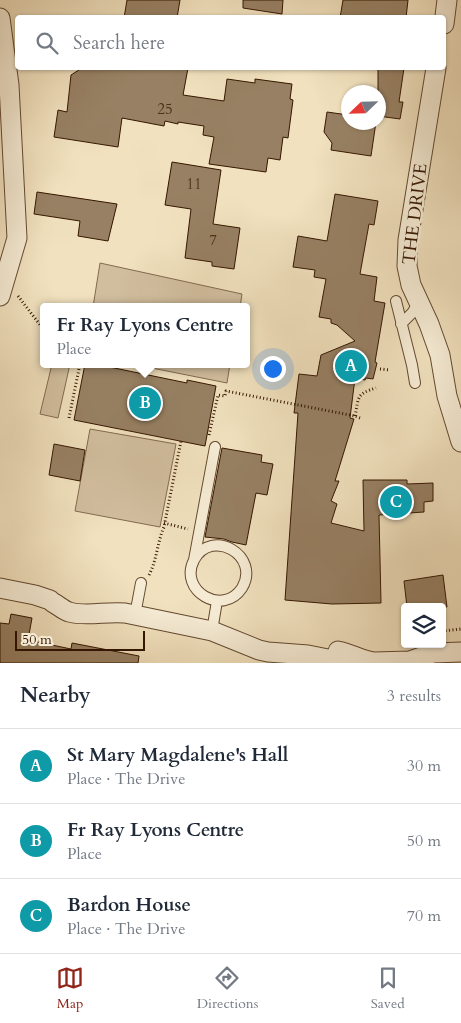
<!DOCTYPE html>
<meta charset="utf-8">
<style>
:root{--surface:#fff;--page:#f2f2f3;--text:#1f2937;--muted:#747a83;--line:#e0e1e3;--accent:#8f2418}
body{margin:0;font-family:Cardo,serif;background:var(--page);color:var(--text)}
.controls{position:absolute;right:15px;bottom:15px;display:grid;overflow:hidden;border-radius:5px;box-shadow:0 1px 4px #0004}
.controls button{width:45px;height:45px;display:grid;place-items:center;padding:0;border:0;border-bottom:1px solid var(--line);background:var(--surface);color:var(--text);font:25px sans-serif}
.compass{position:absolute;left:341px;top:85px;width:45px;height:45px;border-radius:50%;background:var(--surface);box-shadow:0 1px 4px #0004;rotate:247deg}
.scale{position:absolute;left:15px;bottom:12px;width:130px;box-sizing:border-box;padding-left:5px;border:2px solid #351601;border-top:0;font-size:14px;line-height:18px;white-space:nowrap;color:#351601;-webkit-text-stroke:4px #f6ecd5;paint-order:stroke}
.you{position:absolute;left:272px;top:368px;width:18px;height:18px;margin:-12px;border:4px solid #fff;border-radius:50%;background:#1a73e8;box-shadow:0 0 0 8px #1a73e833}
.badge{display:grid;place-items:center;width:32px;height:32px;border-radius:50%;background:var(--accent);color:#fff;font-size:16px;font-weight:700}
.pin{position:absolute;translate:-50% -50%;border:2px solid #fff;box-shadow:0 1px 5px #0006}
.popup{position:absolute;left:40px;top:303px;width:210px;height:65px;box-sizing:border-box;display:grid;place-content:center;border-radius:5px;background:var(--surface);filter:drop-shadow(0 1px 4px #0005);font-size:16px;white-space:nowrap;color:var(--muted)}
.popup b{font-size:19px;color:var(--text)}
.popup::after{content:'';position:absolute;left:50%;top:100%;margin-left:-10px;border:10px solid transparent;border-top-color:var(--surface)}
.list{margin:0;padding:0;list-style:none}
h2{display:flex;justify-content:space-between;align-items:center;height:65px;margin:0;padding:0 20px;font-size:21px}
h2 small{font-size:16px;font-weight:400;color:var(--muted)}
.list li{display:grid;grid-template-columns:32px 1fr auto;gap:15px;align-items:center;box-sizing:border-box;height:75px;padding:0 20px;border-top:1px solid var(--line)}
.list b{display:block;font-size:19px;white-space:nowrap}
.list p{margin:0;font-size:16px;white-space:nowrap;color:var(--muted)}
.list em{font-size:16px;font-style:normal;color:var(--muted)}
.icon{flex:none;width:28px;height:28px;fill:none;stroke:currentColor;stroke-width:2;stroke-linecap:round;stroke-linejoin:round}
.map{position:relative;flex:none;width:461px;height:663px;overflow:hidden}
.search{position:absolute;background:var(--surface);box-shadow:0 1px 4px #0004;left:15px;right:15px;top:15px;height:55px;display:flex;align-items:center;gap:12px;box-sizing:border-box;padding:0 18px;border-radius:5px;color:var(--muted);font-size:19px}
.sheet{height:290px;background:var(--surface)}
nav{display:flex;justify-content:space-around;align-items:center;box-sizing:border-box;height:70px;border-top:1px solid var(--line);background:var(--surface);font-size:14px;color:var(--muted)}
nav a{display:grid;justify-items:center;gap:2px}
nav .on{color:var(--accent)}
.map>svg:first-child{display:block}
.green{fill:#d1be9e;stroke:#836a50}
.building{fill:#978063;stroke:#351601}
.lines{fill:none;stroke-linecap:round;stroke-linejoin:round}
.service-casing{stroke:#644930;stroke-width:12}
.minor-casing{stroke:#644930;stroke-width:21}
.path{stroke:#351601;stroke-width:3;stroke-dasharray:1 2.5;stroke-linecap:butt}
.service{stroke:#f6ecd5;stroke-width:10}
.minor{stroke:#f6ecd5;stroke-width:19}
.labels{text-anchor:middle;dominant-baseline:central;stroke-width:5;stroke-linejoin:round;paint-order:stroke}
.number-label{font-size:15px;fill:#4e301a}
.street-label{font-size:18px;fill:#351601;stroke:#f6ecd5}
</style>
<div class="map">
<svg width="461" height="663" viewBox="0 0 461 663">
<rect width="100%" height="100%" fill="#f1e1be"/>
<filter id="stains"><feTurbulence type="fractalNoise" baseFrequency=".004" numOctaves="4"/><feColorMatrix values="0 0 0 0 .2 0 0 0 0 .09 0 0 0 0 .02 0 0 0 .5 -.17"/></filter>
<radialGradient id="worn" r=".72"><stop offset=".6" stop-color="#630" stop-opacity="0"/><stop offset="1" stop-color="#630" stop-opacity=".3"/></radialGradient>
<path class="green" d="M 100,263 L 242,294 L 240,307 L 93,307 Z
M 52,364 L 70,364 L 58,418 L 40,414 Z
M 132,364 L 230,364 L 227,383 Z
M 90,429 L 176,444 L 160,527 L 75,511 Z"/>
<path class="building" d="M 127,0 L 180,0 L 177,18 L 124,18 Z
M 243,0 L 283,0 L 282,14 L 243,8 Z
M 343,0 L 408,0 L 406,18 L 340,18 Z
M 82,68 L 188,68 L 183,95 L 224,101 L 227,79 L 255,83 L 255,79 L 292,84 L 290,99 L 293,100 L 288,138 L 283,137 L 280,160 L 268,158 L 266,172 L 209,164 L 214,137 L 203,135 L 204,126 L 178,122 L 178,124 L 165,121 L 164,126 L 122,118 L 118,147 L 54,137 L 58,110 L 67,112 L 71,75 Z
M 378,68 L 404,68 L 399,102 L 403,102 L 400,119 L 378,116 Z
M 327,112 L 348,115 L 348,122 L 376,122 L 371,156 L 331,150 L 332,143 L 324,132 Z
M 172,162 L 221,170 L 213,224 L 240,228 L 234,269 L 212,266 L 212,262 L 185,258 L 191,209 L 165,205 Z
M 37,192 L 117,204 L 108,241 L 78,236 L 80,221 L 34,214 Z
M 335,194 L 378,201 L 374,225 L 369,224 L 360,274 L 377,277 L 374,301 L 385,303 L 375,362 L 377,363 L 373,379 L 366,378 L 365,380 L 355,378 L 350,418 L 354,419 L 335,481 L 339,481 L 331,501 L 337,504 L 331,523 L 364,531 L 363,480 L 407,480 L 407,484 L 433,483 L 433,501 L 424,502 L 424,512 L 379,515 L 381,603 L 332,604 L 285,600 L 298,413 L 294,413 L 299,374 L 317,376 L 321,355 L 355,341 L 337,325 L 331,323 L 331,319 L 319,317 L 326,279 L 314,277 L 315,270 L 293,267 L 298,236 L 327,241 Z
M 85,364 L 95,364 L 187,383 L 187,380 L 216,386 L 205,446 L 74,420 Z
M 54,444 L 85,450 L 80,481 L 49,475 Z
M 222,448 L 262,455 L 261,462 L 273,464 L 267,495 L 256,493 L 246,545 L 232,542 L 224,539 L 205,537 Z
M 443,575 L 447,607 L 407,607 L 404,581 Z
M 11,614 L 32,618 L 28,640 L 71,649 L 72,643 L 139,656 L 138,663 L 0,663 L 0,623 L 9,624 Z"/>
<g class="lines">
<g class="service-casing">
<path id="service" d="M 396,301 L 412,365 L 415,383
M 401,324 L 412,313 L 418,304
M 194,560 C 212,527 261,556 242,588 C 223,617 178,591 194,560 L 215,447
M 135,615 L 141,583
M 212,631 L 217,601"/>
</g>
<g class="minor-casing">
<path id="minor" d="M 0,18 L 9,85 L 17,238 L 0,296
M 444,24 L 447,0
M 436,68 L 408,240 L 407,266 L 411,285 L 429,324 L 440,355 L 447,396 L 461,442
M 0,588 L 35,595 L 50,600
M 52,602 C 58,605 63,610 69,612 C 87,617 106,611 125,613 L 212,631 L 259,650 L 268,652 L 308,655 L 348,663
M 338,651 C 350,653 362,661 374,662 L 410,661 L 433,653 L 461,652"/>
</g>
<path class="path" d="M 18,296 L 44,330
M 380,369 L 390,370
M 355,416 C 359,397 356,394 376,388
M 69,418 L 80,364
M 209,435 L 218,395 L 225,396 L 226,391 L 355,416 L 360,418
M 164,523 L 188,529
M 149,575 C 157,560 157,543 164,527 L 181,441
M 442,631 L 461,629"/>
<use href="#service" class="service"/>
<use href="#minor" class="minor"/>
</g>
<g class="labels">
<g class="number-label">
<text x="165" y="109">25</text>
<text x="194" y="184">11</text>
<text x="213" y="240">7</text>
</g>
<g class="street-label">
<text transform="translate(415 214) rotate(-83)">THE DRIVE</text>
</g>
</g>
<rect width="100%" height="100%" filter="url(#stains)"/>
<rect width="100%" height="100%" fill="url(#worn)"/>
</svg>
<div class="controls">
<button><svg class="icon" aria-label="layers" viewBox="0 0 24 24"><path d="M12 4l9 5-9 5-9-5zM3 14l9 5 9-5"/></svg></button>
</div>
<svg class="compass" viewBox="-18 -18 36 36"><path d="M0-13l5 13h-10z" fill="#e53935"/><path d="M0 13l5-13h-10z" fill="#747a83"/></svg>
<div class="scale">50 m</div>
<div class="you"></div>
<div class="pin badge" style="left:351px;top:366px;background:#0f9aa8">A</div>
<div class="pin badge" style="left:145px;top:403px;background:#0f9aa8">B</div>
<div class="popup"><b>Fr Ray Lyons Centre</b>Place</div>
<div class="pin badge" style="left:396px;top:502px;background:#0f9aa8">C</div>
<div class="search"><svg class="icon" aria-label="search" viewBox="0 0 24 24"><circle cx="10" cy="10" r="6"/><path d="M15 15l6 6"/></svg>Search here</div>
</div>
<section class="sheet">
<h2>Nearby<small>3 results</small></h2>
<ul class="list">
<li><span class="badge" style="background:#0f9aa8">A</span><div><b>St Mary Magdalene's Hall</b><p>Place · The Drive</p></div><em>30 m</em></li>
<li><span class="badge" style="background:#0f9aa8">B</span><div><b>Fr Ray Lyons Centre</b><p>Place</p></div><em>50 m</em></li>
<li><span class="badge" style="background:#0f9aa8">C</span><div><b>Bardon House</b><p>Place · The Drive</p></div><em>70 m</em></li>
</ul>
</section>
<nav>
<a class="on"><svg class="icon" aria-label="map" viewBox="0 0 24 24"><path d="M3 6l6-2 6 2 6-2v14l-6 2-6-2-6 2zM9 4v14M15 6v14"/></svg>Map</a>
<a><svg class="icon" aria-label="directions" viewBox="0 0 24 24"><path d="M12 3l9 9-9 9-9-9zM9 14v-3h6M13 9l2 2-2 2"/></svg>Directions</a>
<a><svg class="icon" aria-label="saved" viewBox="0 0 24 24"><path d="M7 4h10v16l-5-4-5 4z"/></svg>Saved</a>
</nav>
